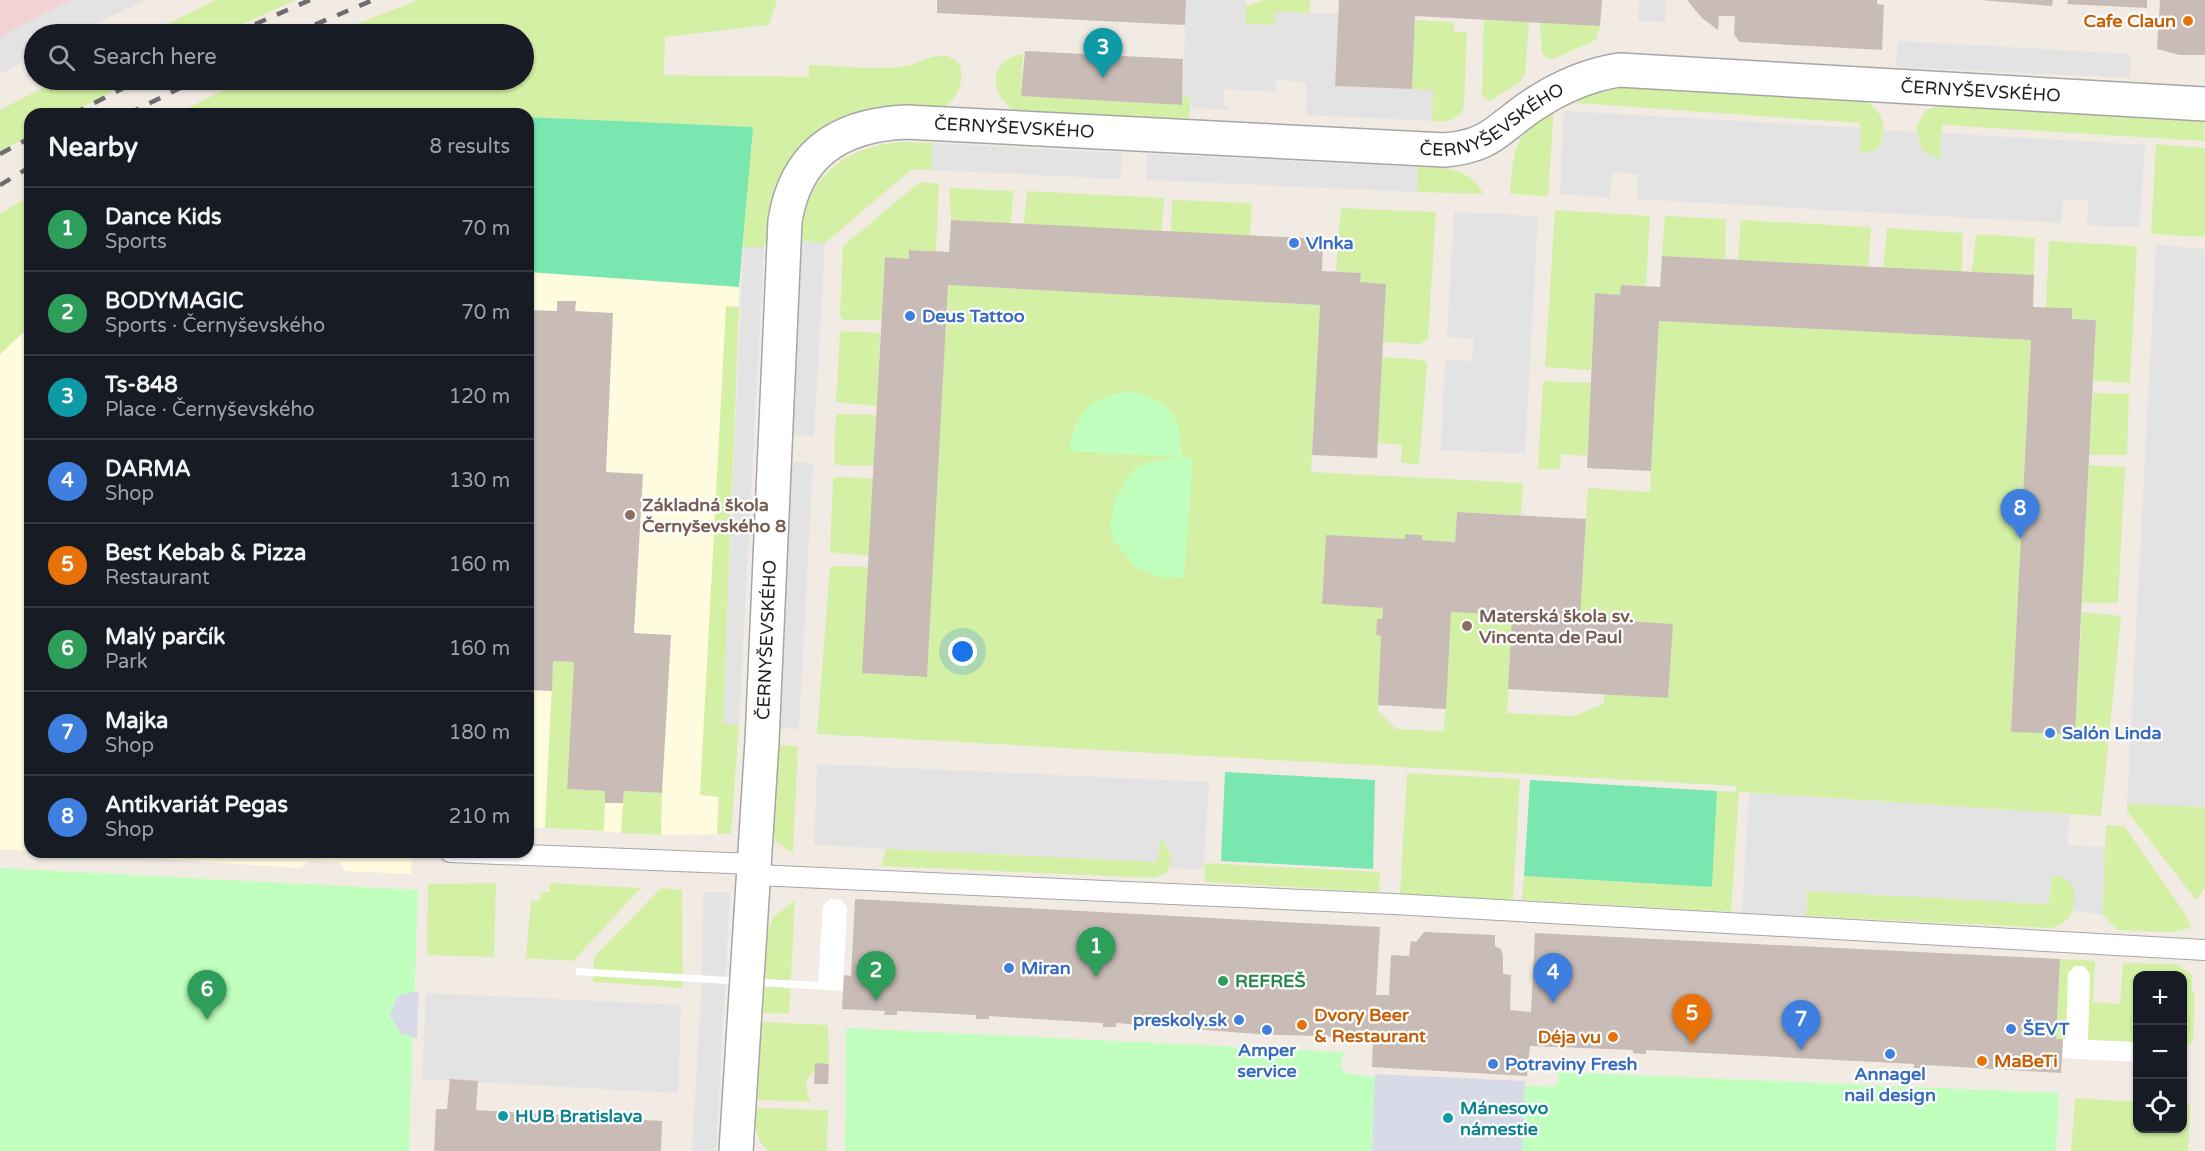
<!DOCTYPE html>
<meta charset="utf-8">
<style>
:root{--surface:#171b24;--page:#242831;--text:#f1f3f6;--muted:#9ea1a6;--line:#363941;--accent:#1a73e8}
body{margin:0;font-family:"Varela Round",sans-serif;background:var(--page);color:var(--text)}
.controls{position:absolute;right:18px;bottom:18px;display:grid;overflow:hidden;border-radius:12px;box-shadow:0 2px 4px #0004}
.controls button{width:54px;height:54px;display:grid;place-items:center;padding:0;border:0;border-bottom:2px solid var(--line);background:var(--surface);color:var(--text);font:30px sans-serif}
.you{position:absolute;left:963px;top:652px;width:21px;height:21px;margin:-15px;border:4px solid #fff;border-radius:50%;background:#1a73e8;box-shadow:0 0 0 9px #1a73e833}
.badge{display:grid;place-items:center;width:39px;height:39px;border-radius:50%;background:var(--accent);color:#fff;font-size:20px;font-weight:700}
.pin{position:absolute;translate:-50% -50px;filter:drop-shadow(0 2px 3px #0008)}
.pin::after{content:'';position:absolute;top:32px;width:21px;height:18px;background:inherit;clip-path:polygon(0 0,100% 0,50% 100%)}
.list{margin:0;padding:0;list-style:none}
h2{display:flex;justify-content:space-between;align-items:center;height:78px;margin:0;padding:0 24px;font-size:26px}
h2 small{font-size:20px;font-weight:400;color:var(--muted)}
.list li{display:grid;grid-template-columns:39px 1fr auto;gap:18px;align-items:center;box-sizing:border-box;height:84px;padding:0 24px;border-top:2px solid var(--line)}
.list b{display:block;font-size:22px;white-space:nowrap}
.list p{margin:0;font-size:20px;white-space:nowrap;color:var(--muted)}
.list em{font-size:20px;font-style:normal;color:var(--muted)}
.icon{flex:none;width:33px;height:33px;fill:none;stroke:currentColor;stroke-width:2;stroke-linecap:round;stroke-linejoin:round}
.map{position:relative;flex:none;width:2205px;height:1151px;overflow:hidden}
.search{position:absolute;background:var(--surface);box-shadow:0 2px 4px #0004;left:24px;top:24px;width:510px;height:66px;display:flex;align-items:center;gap:15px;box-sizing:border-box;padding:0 21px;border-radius:33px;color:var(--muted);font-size:22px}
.panel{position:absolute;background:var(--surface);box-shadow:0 2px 4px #0004;left:24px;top:108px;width:510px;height:750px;border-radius:18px}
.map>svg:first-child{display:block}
.commercial{fill:#f3d2d4}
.education{fill:#fffbdf}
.grass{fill:#d3f0a5}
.park{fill:#c0ffbd}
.pitch{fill:#7ae7b0}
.parking{fill:#e3e3e3}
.plaza{fill:#d8dae7}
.pier{fill:#fff}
.building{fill:#c9bcb7}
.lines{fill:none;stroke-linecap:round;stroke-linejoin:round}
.lane-casing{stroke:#a6a6a6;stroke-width:22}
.street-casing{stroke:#a6a6a6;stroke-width:36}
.lane{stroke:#fff;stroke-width:20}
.street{stroke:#fff;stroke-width:33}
.rail{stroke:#6d6d6d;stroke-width:4.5;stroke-dasharray:12 12;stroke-linecap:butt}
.food-dot{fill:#e8710a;stroke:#fff;stroke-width:2}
.shop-dot{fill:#3f7fe0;stroke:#fff;stroke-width:2}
.education-dot{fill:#8d6e63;stroke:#fff;stroke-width:2}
.leisure-dot{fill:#2e9e5b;stroke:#fff;stroke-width:2}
.culture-dot{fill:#0f9aa8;stroke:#fff;stroke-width:2}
.labels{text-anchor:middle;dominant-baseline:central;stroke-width:4.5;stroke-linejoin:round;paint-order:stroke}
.food-label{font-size:18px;font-weight:bold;fill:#c56008;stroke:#fff;text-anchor:end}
.street-label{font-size:18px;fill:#1f1f1f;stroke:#fff}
.shop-label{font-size:18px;font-weight:bold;fill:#366cbe;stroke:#fff;text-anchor:start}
.education-label{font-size:18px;font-weight:bold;fill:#785e54;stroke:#fff;text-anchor:start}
.leisure-label{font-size:18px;font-weight:bold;fill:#27864d;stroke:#fff;text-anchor:start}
.culture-label{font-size:18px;font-weight:bold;fill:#0d838f;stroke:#fff;text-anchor:start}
</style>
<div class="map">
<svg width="2205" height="1151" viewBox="0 0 2205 1151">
<rect width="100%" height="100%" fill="#f1ebe4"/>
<path class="commercial" d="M 0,0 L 144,0 L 74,34 L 34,34 L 34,55 L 0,74 Z"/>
<path class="education" d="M 528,117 L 753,127 L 739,287 L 717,834 L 661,835 L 528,827 Z
M 30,326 L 30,851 L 0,849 L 0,354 Z
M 43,852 L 412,852 L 411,874 L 345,871 L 340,862 L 308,861 L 301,868 Z"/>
<path class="grass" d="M 215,0 L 296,0 L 220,34 L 148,34 Z
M 418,0 L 777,0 L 769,25 L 665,37 L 664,75 L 809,77 L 809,65 C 840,65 875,71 905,66 C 920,64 934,51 950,57 C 972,66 959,102 941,108 C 925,114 887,113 868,114 L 771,228 L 764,247 L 743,247 L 752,127 L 528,117 L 528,114 L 289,111 L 286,114 L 176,114 L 244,80 L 524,80 L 524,34 L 332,34 Z
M 1265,0 L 1310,0 L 1310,14 L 1276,12 L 1275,25 L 1246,24 L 1246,6 Z
M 1414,20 L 1454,22 L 1454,32 L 1467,32 L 1464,105 L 1462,112 L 1449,121 L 1432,121 L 1433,91 L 1412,89 Z
M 1484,20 L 1529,22 L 1525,74 L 1520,82 L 1490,101 L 1482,95 Z
M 1540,22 L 1600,26 L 1596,40 L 1553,59 L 1547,58 L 1542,53 Z
M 1023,54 L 1021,96 L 1182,105 L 1183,93 L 1190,99 L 1190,113 L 1185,123 L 1024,116 C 991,103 982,61 1023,54 Z
M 59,80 L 135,80 L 70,114 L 30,114 L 30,136 L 0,151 L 0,110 Z
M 1621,87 L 1865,101 C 1884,111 1890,132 1876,150 L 1859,154 L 1860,123 L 1577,103 L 1579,97 L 1604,89 Z
M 1939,105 L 2204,121 L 2205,141 L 1942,125 L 1940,159 L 1930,157 L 1922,149 L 1916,128 L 1925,111 Z
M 1554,107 L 1548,196 L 1510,194 C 1514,143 1514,140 1554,107 Z
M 904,142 L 932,143 L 931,170 L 912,169 L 825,243 L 799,241 C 804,179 842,146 904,142 Z
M 2156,144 L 2205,148 L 2205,237 L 2151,234 Z
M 1418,167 C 1441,167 1472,168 1483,194 L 1417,192 Z
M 920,182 L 939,184 L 936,251 L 910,250 L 909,259 L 885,258 L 881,320 L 843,320 L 840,316 L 843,246 Z
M 949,188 L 1013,191 L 1011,224 L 951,220 Z
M 1027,191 L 1164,198 L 1162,232 L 1024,224 Z
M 30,196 L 30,326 L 0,354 L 0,214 Z
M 1172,200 L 1252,203 L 1250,236 L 1171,232 Z
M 1341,208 L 1436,212 L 1428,338 L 1420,344 L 1383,342 L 1386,284 L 1360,282 L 1361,273 L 1336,271 Z
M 1555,210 L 1650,216 L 1646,286 L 1621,285 L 1620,295 L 1595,294 L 1591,370 L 1545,367 Z
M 1665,216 L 1726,219 L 1725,259 L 1662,256 Z
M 1741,220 L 1868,227 L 1871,229 L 1868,267 L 1738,260 Z
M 1887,228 L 1963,233 L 1962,272 L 1883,268 Z
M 1976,234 L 2035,238 L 2034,275 L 1972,272 Z
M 2049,241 L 2137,246 L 2130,383 L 2093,381 L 2096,320 L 2072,319 L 2071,308 L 2046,307 Z
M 948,285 L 1320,305 L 1311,472 L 1523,483 L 1521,515 L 1457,512 L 1455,542 L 1422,540 L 1422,535 L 1406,534 L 1405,539 L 1326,536 L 1322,604 L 1383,608 L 1382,619 L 1377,619 L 1376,635 L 1381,636 L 1378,711 L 1396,729 L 1444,731 L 1451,612 L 1512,615 L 1507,713 L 1574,716 L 1603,704 L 1605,694 L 1668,698 L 1672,624 L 1608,620 L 1608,614 L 1595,613 L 1594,620 L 1580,619 L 1588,488 L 1650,492 L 1659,321 L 2031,340 L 2011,731 L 2075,734 L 2082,612 L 2121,616 L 2101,816 L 1739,792 L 1731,912 L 1522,900 L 1524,876 L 1712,887 L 1717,791 L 1735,792 L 1736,786 L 817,734 L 830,568 L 833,566 L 868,567 L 863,673 L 926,677 Z
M 726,306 L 739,307 L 723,723 L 739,724 L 731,834 L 717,834 L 719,797 L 700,795 Z
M 843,331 L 880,333 L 877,406 L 836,402 L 840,333 Z
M 1382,357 L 1424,360 L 1427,364 L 1419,464 L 1401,463 L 1402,445 L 1378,443 Z
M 1543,381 L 1591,383 L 1587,456 L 1561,454 L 1560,469 L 1538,469 Z
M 2093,393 L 2129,394 L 2127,455 L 2089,455 Z
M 838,414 L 876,415 L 874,466 L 836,465 L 834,461 L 836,416 Z
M 2089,465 L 2125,467 L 2118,603 L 2082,603 Z
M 836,477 L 873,478 L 869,556 L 830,552 L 833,479 Z
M 553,661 L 574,662 L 567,789 L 605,791 L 604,831 L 545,828 Z
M 773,745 L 798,746 L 793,853 L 777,843 L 773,834 Z
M 1407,773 L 1520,779 L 1513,900 L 1400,894 Z
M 624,791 L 662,793 L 661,835 L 621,833 Z
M 2127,804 L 2205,807 L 2205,888 L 2196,900 L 2127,811 Z
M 2106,825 L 2124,826 L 2186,915 L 2191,928 L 2171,932 L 2118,930 L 2102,914 Z
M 1159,838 C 1171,850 1177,860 1165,874 L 1153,878 L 881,866 L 886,849 L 1157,862 Z
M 1204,863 L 1380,872 L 1379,892 L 1205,882 Z
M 2059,875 L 2073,885 C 2078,906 2073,923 2051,928 L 1806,916 L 1807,891 L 2048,904 L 2051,877 Z
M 496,883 L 494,957 L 427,955 L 428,884 Z
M 550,883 L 641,888 L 573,961 L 526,958 L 531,900 L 540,901 L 541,892 L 550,892 Z
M 661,888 L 682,890 L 683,988 L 593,982 L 594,957 Z
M 795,901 L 789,1014 L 762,1013 L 763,944 L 773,917 Z
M 2060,959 L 2095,961 L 2093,1002 L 2120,1004 L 2123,963 L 2177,964 L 2192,975 L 2192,988 L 2195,996 L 2193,1043 L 2183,1043 L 2182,976 L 2138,976 L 2137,1042 L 2056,1039 Z
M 762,1022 L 828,1025 L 829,1066 C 807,1071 801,1081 811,1102 L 760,1100 L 756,1096 Z
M 2075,1098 L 2137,1102 L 2138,1128 L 2182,1128 L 2183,1105 L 2190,1105 L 2188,1151 L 2071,1151 Z
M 759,1108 L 828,1110 L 827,1151 L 768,1151 C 757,1142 754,1125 755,1112 Z"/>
<path class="park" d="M 1129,391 C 1148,394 1169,404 1178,424 C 1181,433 1180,447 1182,457 L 1193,458 L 1184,578 L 1160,577 L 1136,568 L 1113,539 L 1110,527 L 1116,497 L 1134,469 L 1146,463 L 1178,457 L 1069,451 C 1078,411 1086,399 1129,391 Z
M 0,868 L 418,890 L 409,1151 L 0,1151 Z
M 846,1028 L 1344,1052 L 1340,1064 L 1344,1073 L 1375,1077 L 1372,1151 L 845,1151 Z
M 1558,1072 L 2059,1093 L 2056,1151 L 1522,1151 L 1525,1086 L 1553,1087 L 1559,1081 Z"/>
<path class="pitch" d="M 528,117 L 753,127 L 739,287 L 528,272 Z
M 1225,772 L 1375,780 L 1373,869 L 1221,861 Z
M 1530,780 L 1717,791 L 1712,887 L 1524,876 Z"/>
<path class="parking" d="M 71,0 L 144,0 L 74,34 L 34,34 L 34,55 L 0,74 L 0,37 Z
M 1186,0 L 1246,0 L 1246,24 L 1274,25 L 1275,12 L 1338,14 L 1335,86 L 1433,90 L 1432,121 L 1306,115 L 1307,82 L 1276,80 L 1275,92 L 1224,89 L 1224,104 L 1231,110 L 1191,108 L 1190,99 L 1183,93 Z
M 1639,0 L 1666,0 L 1665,22 L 1638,21 Z
M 1898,41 L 2130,54 L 2130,78 L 1896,67 Z
M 1564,111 L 1861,128 L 1860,154 L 1876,150 L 1883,140 L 1884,130 L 1916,132 L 1922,149 L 1937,159 L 1940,159 L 1941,133 L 2145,145 L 2139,227 L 2087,225 L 2088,201 L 2063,199 L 2061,223 L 1637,199 L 1638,174 L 1612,172 L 1610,198 L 1560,194 Z
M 932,143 L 1122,153 L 1121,179 L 931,170 Z
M 1147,154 L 1418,167 L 1417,192 L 1146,180 Z
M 1454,212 L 1538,216 L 1525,454 L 1441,450 L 1445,360 L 1472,361 L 1474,338 L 1447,337 Z
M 799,241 L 825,243 L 814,436 L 790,435 Z
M 2156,245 L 2205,249 L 2205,807 L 2127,804 Z
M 743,247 L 764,247 L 739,724 L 723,724 Z
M 789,462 L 813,463 L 799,729 L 774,728 Z
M 817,764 L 1209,782 L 1203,870 L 1170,868 L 1171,851 L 1160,839 L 1158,862 L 814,845 Z
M 1749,793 L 2069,814 L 2067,846 L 2105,847 L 2102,914 L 2073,911 L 2075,896 L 2073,885 L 2059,875 L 2051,877 L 2049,904 L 1807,891 L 1806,916 L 1742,913 Z
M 703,892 L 730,892 L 716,1151 L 692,1151 L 702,977 Z
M 426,993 L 681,1005 L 678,1093 L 422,1079 Z"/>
<path class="plaza" d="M 419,991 L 417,1038 L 400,1034 L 390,1015 L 398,995 Z
M 1375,1074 L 1525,1081 L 1522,1151 L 1372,1151 Z"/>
<path class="pier" d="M 830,899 L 841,900 L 847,907 L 843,991 L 576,975 L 576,968 L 818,982 L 823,906 Z
M 2075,966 L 2084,966 L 2090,974 L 2088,1040 L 2137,1042 L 2137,1062 L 2062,1058 L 2063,1039 L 2066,1039 L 2068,973 Z"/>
<path class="building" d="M 937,0 L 1186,0 L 1185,25 L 937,13 Z
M 1339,0 L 1602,0 L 1600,26 L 1415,16 L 1412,89 L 1335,86 Z
M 1687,0 L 1877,0 L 1877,4 L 1884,5 L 1882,50 L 1740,42 L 1734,35 L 1735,16 L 1719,16 L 1718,30 L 1702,18 Z
M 1980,0 L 2053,0 L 2052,6 Z
M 2068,0 L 2147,0 L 2147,8 L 2067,4 Z
M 2160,0 L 2205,0 L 2205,55 L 2180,55 L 2157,49 Z
M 1025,51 L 1183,59 L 1182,105 L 1021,96 Z
M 951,220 L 1323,239 L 1322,271 L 1361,273 L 1360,282 L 1386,284 L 1377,458 L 1312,455 L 1320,305 L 948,285 L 927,677 L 862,673 L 885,257 L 909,259 L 909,250 L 949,252 Z
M 1662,256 L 2034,275 L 2033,307 L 2072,308 L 2072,319 L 2096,320 L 2075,734 L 2011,732 L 2031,340 L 1659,321 L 1651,471 L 1587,468 L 1595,293 L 1620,295 L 1621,285 L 1660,287 Z
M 557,301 L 576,301 L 575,311 L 613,313 L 606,472 L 643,474 L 634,633 L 671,635 L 662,793 L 624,791 L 623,803 L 605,803 L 605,791 L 567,789 L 574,662 L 553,661 L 552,691 L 528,690 L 528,310 L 557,311 Z
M 1457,512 L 1586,519 L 1580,619 L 1594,620 L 1594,613 L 1608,614 L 1608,620 L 1673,624 L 1668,698 L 1508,689 L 1512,615 L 1451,612 L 1446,709 L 1378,705 L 1381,636 L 1376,635 L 1377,619 L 1382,619 L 1383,608 L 1322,604 L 1326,535 L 1405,539 L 1405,534 L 1422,535 L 1422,540 L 1455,542 Z
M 855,899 L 1380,927 L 1376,995 L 1389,995 L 1391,955 L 1409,956 L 1411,941 L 1416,942 L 1424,932 L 1495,935 L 1495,946 L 1501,949 L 1503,957 L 1503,974 L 1511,975 L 1510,1010 L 1531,1012 L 1535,933 L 2060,959 L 2056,1039 L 2063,1039 L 2061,1073 L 1927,1065 L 1927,1068 L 1914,1068 L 1914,1064 L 1646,1050 L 1646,1054 L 1633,1053 L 1633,1050 L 1530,1046 L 1527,1076 L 1372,1067 L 1373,1038 L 1257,1034 L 1116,1023 L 1116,1027 L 1103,1027 L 1103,1023 L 989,1016 L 989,1019 L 976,1019 L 976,1015 L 897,1011 L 897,1015 L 884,1015 L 885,1011 L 842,1009 L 844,975 L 851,976 Z
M 815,1063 L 829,1064 L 828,1084 L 814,1084 Z
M 450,1079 L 478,1081 L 476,1110 L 662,1121 L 661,1151 L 434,1151 L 436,1109 L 447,1109 Z"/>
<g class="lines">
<g class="lane-casing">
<path id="lane" d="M 450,852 L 754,864
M 754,875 L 1393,904 L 2205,950"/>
</g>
<g class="street-casing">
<g id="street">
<path id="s1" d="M 736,1151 L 762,741 L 785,221 C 796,153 840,125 906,122 L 1445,150 C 1492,146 1498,128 1533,105 C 1560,87 1587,75 1619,70 L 2205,104"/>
</g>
</g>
<use href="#lane" class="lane"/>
<use href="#street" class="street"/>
<path class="rail" d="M 233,34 L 310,0
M 293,34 L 373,0
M 73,114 L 139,80
M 128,114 L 196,80
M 0,154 L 30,138
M 0,185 L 30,167"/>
</g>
<g class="food-dot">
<circle cx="2188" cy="21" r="6"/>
<circle cx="1302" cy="1025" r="6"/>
<circle cx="1613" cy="1037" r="6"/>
<circle cx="1982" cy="1061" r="6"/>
</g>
<g class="shop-dot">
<circle cx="1294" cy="243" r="6"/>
<circle cx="910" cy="316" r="6"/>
<circle cx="2050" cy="733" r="6"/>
<circle cx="1009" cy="968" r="6"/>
<circle cx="1239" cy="1020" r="6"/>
<circle cx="2011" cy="1029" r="6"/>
<circle cx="1267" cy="1030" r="6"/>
<circle cx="1890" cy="1054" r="6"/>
<circle cx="1493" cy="1064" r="6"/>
</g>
<g class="education-dot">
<circle cx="630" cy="515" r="6"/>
<circle cx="1467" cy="626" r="6"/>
</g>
<circle class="leisure-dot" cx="1223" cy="981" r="6"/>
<g class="culture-dot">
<circle cx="503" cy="1116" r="6"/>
<circle cx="1448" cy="1118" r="6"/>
</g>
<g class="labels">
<g class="food-label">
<text x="2176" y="21">Cafe Claun</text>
<text x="1314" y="1015" text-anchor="start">Dvory Beer<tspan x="1314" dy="21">&amp; Restaurant</tspan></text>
<text x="1601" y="1037">Déja vu</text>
<text x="1994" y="1061" text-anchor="start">MaBeTi</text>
</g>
<g class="street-label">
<text stroke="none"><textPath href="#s1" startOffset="2200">ČERNYŠEVSKÉHO</textPath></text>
<text stroke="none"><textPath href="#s1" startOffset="1698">ČERNYŠEVSKÉHO</textPath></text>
<text stroke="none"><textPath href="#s1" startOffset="1212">ČERNYŠEVSKÉHO</textPath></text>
<text stroke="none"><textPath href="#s1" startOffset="512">ČERNYŠEVSKÉHO</textPath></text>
</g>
<g class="shop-label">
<text x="1306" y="243">Vlnka</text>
<text x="922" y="316">Deus Tattoo</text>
<text x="2062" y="733">Salón Linda</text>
<text x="1021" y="968">Miran</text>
<text x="1227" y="1020" text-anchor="end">preskoly.sk</text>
<text x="2023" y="1029">ŠEVT</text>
<text x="1267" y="1050" text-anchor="middle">Amper<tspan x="1267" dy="21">service</tspan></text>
<text x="1505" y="1064">Potraviny Fresh</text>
<text x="1890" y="1074" text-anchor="middle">Annagel<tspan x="1890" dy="21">nail design</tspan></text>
</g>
<g class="education-label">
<text x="642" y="505">Základná škola<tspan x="642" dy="21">Černyševského 8</tspan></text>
<text x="1479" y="616">Materská škola sv.<tspan x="1479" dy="21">Vincenta de Paul</tspan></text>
</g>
<g class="leisure-label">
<text x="1235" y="981">REFREŠ</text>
</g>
<g class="culture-label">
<text x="1460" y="1108">Mánesovo<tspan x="1460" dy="21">námestie</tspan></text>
<text x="515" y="1116">HUB Bratislava</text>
</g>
</g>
</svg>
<div class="controls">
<button>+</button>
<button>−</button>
<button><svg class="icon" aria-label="locate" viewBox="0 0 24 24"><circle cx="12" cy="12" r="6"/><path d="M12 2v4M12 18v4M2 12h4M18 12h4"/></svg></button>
</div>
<div class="you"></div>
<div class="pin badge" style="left:1096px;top:977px;background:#2e9e5b">1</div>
<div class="pin badge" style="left:876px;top:1001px;background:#2e9e5b">2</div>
<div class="pin badge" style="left:1103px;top:78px;background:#0f9aa8">3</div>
<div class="pin badge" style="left:1553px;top:1003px;background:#3f7fe0">4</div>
<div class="pin badge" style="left:1692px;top:1044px;background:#e8710a">5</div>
<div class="pin badge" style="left:207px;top:1020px;background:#2e9e5b">6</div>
<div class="pin badge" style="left:1801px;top:1050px;background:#3f7fe0">7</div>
<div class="pin badge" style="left:2020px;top:539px;background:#3f7fe0">8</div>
<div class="search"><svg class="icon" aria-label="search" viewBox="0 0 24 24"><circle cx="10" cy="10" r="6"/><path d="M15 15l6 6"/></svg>Search here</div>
<section class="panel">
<h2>Nearby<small>8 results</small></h2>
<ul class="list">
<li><span class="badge" style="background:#2e9e5b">1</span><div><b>Dance Kids</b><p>Sports</p></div><em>70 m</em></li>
<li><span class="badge" style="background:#2e9e5b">2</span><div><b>BODYMAGIC</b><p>Sports · Černyševského</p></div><em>70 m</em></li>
<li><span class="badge" style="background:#0f9aa8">3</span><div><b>Ts-848</b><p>Place · Černyševského</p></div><em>120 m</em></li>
<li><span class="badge" style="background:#3f7fe0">4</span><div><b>DARMA</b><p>Shop</p></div><em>130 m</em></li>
<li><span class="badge" style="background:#e8710a">5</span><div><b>Best Kebab &amp; Pizza</b><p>Restaurant</p></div><em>160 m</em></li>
<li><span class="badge" style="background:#2e9e5b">6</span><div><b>Malý parčík</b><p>Park</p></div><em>160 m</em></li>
<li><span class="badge" style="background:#3f7fe0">7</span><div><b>Majka</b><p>Shop</p></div><em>180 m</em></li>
<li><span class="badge" style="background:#3f7fe0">8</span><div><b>Antikvariát Pegas</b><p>Shop</p></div><em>210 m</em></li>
</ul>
</section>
</div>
